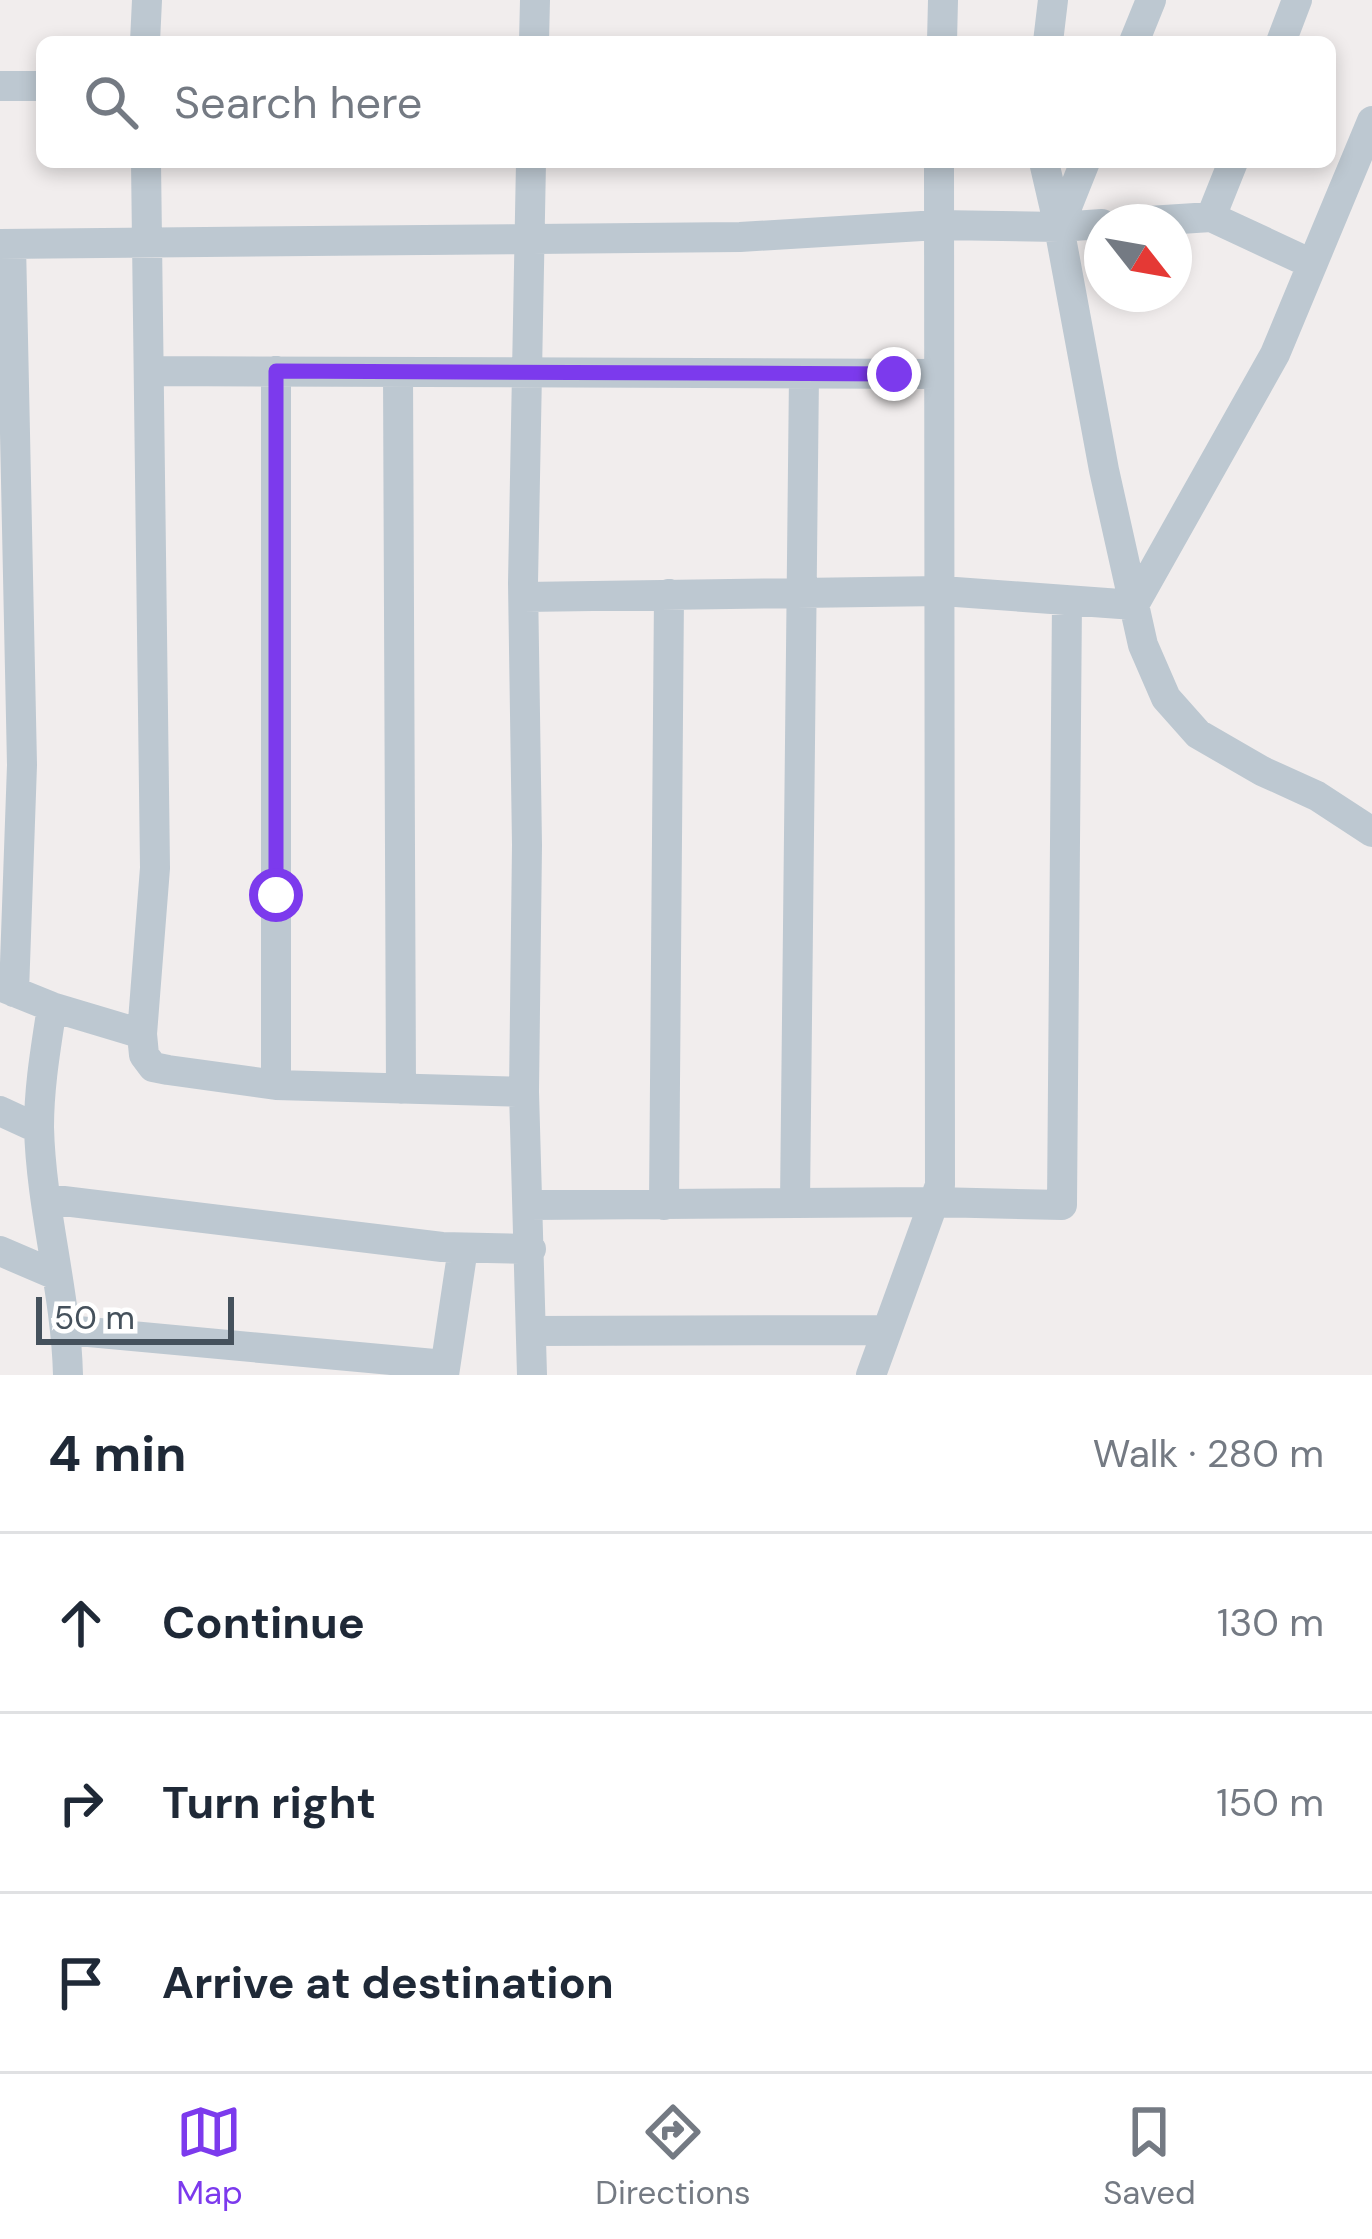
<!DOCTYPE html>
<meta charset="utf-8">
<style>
:root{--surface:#fff;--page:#f2f2f3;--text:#1f2937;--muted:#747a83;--line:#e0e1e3;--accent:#7c3aed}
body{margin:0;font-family:"DM Sans",sans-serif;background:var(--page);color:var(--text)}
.compass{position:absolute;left:1084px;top:204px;width:108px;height:108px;border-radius:50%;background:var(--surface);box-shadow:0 6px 18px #0003;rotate:121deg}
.scale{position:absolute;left:36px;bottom:30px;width:198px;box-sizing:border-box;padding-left:12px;border:6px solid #45515c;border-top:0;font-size:33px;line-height:42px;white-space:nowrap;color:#45515c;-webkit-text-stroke:9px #fff;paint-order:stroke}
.stop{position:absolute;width:36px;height:36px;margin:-27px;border:9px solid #7c3aed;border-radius:50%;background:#fff}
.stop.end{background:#7c3aed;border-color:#fff;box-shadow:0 3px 12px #0008}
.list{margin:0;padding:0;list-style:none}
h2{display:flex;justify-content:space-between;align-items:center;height:156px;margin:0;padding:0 48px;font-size:51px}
h2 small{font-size:39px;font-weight:400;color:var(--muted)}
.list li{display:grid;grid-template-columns:78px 1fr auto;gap:36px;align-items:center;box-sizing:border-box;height:180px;padding:0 48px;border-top:3px solid var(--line)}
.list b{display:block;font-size:45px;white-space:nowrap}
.list em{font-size:39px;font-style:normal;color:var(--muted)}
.icon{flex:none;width:66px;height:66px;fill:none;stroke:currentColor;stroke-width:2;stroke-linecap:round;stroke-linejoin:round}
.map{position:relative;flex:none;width:1372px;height:1375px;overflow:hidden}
.search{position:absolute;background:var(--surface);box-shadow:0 6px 18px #0003;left:36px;right:36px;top:36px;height:132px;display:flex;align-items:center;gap:30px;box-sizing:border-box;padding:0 42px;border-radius:18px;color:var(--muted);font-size:45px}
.sheet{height:696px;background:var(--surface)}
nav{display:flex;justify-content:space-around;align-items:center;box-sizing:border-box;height:168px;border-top:3px solid var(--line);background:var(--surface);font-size:33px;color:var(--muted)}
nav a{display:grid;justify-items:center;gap:6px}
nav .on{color:var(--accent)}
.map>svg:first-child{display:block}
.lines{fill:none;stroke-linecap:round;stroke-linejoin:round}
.minor{stroke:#bdc8d1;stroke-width:30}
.route{stroke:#7c3aed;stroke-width:15}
</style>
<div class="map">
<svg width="1372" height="1375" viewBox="0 0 1372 1375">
<rect width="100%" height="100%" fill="#f1eded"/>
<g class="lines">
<path class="minor" d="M 145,42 L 147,0
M 534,42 L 535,0
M 942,42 L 943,0
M 1048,42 L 1053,0
M 1134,42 L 1151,0
M 1281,42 L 1297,0
M 0,86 L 42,86
M 531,162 L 523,583 L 527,845 L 524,1092 L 532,1375
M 1044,162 L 1059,227 L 1102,224
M 1211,217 L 1233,162
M 1133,222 L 1211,217 L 1312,264
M 1059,227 L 1085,162
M 0,244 L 740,237 L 938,225 L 1059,227 L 1104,470 L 1143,645 L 1166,698 L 1198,734 L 1262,771 L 1317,796 L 1372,832
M 11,244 L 22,765 L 14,992
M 150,371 L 939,374
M 276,371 L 276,1085
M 398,372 L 401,1089
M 524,597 L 942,591 L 1134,605 L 1275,354 L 1372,121
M 0,986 L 52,1007 L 142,1034 L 144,1055 L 153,1067 L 168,1070 L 276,1085 L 524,1092
M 52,1007 C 46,1047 39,1086 39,1127 C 41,1210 66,1292 68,1375
M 142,1034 L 155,868 L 146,162
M 0,1111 L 39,1129
M 47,1199 L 442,1247 L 531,1249
M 795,1203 L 804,374
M 529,1205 L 934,1202 L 1062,1205 L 1067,600
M 664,1205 L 669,594
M 0,1251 L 56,1275
M 67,1330 L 445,1365
M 532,1331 L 886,1330
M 444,1375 L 463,1248
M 871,1375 L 940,1185 L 939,162"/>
</g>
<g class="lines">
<path class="route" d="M 276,895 L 276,371 L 894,374"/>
</g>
</svg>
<svg class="compass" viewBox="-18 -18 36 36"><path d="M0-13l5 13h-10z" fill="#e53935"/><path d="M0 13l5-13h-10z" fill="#747a83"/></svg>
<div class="scale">50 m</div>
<div class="stop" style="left:276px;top:895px"></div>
<div class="stop end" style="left:894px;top:374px"></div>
<div class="search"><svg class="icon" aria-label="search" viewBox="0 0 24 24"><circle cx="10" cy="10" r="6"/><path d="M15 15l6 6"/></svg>Search here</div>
</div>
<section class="sheet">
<h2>4 min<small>Walk · 280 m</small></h2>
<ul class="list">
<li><svg class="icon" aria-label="ahead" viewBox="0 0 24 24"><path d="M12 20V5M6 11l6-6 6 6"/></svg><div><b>Continue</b></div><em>130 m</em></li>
<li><svg class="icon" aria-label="right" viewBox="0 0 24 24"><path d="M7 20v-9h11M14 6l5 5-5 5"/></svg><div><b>Turn right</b></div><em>150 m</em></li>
<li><svg class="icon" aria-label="arrive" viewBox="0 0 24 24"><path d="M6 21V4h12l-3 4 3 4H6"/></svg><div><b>Arrive at destination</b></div></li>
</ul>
</section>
<nav>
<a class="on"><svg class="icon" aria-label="map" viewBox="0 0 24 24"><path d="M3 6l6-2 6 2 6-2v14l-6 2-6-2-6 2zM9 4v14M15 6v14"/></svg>Map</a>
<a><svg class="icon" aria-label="directions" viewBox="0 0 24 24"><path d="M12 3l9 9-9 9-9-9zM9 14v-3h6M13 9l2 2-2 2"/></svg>Directions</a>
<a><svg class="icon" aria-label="saved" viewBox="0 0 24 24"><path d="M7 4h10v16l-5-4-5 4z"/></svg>Saved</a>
</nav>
